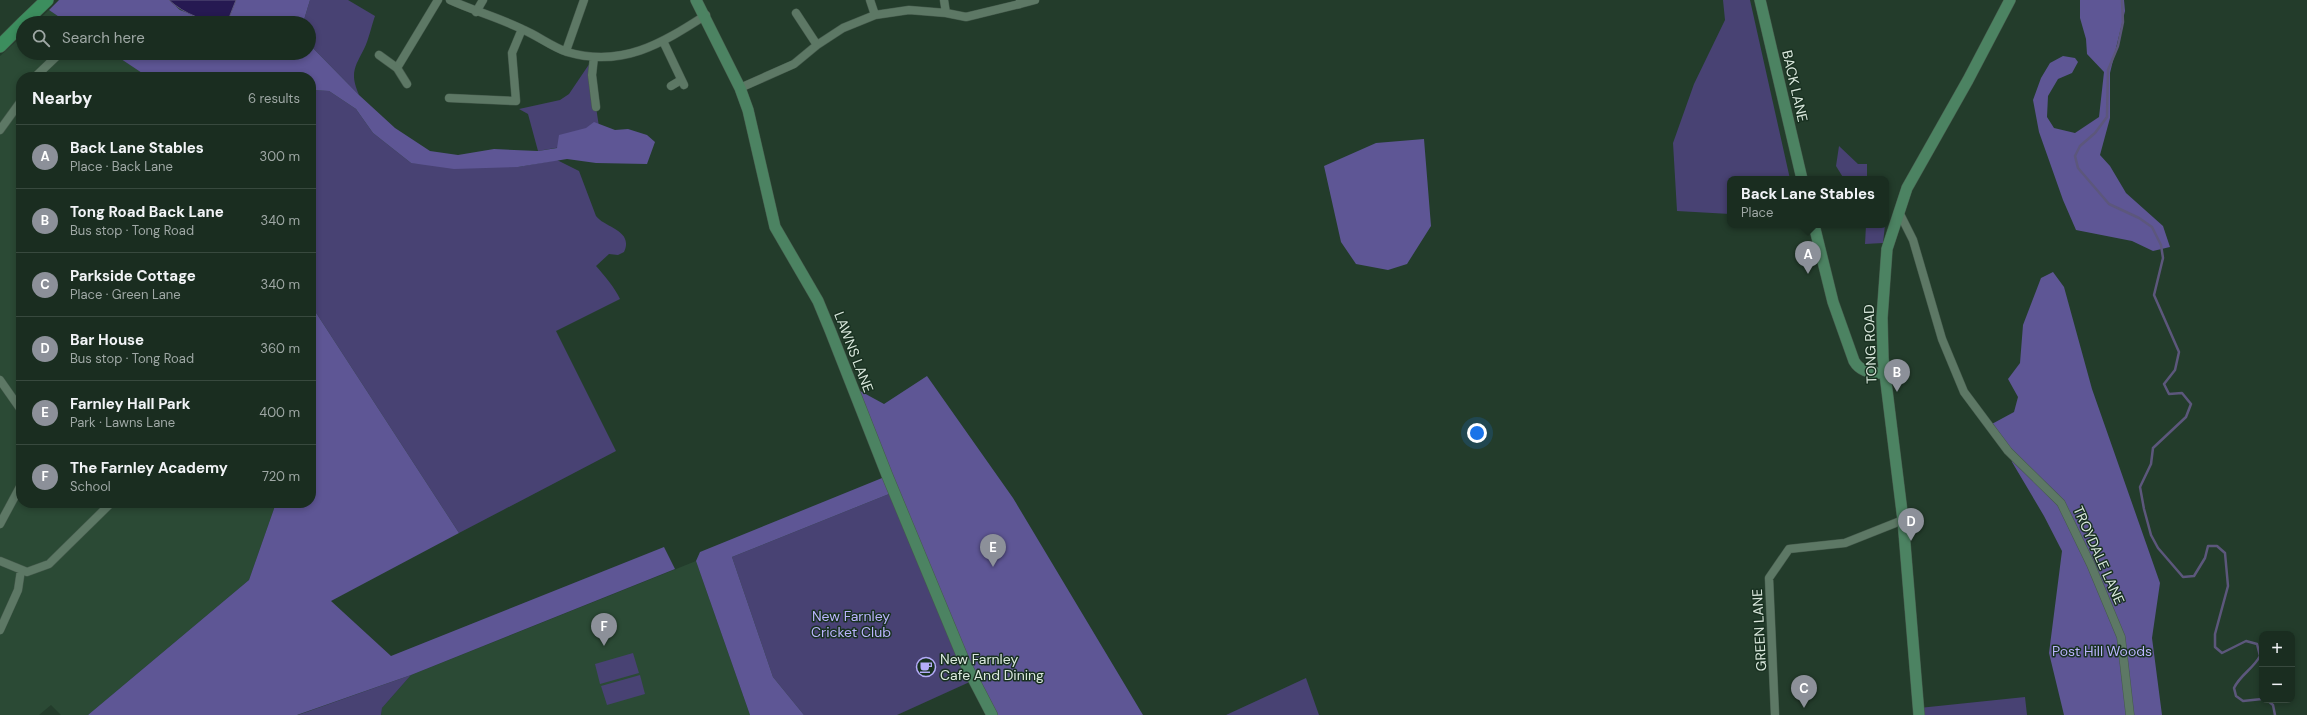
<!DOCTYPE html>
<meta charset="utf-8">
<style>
:root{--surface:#1a2d20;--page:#27392d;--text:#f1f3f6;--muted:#9fa8a5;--line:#38493e;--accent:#8c9099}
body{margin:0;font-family:"DM Sans",sans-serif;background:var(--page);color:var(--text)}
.controls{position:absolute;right:12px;bottom:12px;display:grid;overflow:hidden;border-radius:8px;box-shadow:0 2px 6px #0003}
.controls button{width:36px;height:36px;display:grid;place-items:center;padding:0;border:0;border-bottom:1px solid var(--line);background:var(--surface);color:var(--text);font:20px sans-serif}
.you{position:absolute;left:1477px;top:433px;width:14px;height:14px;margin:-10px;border:3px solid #fff;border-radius:50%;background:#1a73e8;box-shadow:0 0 0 6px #1a73e833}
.badge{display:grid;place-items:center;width:26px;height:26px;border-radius:50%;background:var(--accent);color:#fff;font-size:13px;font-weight:700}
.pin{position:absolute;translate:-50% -33px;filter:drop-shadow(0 1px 2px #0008)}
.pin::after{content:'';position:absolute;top:21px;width:14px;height:12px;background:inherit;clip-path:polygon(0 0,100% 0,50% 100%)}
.popup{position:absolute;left:1727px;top:176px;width:162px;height:52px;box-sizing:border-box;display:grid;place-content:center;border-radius:8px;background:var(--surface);filter:drop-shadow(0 1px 3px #0005);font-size:13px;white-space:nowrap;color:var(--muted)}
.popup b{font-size:15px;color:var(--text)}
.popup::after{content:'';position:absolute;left:50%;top:100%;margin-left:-8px;border:8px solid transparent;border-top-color:var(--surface)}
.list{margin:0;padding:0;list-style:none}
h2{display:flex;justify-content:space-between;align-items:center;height:52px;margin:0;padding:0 16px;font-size:17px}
h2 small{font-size:13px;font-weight:400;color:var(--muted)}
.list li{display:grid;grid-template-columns:26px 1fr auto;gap:12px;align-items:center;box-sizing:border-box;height:64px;padding:0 16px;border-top:1px solid var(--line)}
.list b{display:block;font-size:15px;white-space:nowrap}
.list p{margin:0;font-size:13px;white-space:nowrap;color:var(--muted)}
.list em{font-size:13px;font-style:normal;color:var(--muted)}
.icon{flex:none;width:22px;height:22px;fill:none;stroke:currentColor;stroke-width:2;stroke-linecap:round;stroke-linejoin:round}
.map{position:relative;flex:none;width:2307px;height:715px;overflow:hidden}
.search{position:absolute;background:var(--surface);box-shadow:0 2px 6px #0003;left:16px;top:16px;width:300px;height:44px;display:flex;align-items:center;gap:10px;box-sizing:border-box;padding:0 14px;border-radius:22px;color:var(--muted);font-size:15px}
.panel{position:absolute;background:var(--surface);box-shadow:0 2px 6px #0003;left:16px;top:72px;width:300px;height:436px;border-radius:16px}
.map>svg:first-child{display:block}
.built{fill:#2b4a35}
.green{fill:#484273}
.forest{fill:#5e5695}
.water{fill:#261952;stroke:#5c577c}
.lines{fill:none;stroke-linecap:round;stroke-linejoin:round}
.stream{stroke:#5c577c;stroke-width:2.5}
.street-casing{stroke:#455a4c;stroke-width:9}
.secondary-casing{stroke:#455a4c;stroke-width:12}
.primary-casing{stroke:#455a4c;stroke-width:14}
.street{stroke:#5d7865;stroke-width:8}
.secondary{stroke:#4c8362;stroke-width:11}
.primary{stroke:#3c8e5e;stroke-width:13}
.labels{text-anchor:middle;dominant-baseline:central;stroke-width:3;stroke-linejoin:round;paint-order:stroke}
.street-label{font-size:14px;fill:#dbe9de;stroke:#193121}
.park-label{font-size:14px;fill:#bbb5fe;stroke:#193121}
.poi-label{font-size:14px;fill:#dbe9de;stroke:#193121;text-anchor:start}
</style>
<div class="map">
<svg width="2307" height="715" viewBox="0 0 2307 715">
<rect width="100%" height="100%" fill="#233c2b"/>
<path class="built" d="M 49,10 L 68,23 L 35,23 Z
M 23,35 L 23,53 L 112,53 L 148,77 L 21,77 L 21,503 L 276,503 L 249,580 L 88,715 L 61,715 L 51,705 L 39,715 L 0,715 L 0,56 Z
M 696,561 L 750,715 L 381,715 L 382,708 L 411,675 Z"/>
<path class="green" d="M 310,0 L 348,0 L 375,16 C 371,27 369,39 364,49 C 354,68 350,74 359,95 L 309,44 L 309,23 L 303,23 Z
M 1723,0 L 1750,0 L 1790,179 L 1730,179 L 1730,214 L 1677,211 L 1673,143 L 1694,84 L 1725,20 Z
M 594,57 L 596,107 L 601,140 L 538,151 L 528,114 L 519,109 L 560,100 L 569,94 Z
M 311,90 L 329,91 L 356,109 L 373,133 L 411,163 L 518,167 L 557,160 L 579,171 L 596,216 C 605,228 634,230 624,252 L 618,255 L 609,254 L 596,266 C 604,275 615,288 620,299 L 556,331 L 616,451 L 459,533 L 311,305 Z
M 1839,146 L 1858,164 L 1867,164 L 1867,179 L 1844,179 L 1836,166 Z
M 1866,225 L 1885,225 L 1883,243 L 1865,244 Z
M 894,492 L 974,680 L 897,715 L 804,715 L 773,677 L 732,557 Z
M 633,653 L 639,673 L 600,684 L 595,664 Z
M 411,675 L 382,708 L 381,715 L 298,715 Z
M 640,675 L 645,694 L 607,705 L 601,686 Z
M 1306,678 L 1319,715 L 1226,715 Z
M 2025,697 L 2027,715 L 1919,715 L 1919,708 Z"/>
<path class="forest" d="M 59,0 L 169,0 L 180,10 L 215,23 L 68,23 L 49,10 Z
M 236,0 L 310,0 L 303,23 L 227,23 Z
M 2080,0 L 2124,0 L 2125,11 L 2110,73 L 2110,118 L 2100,155 L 2110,166 L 2126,193 L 2163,226 L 2170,247 L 2153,251 L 2132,241 L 2076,230 L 2063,200 L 2039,132 L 2033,100 L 2041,78 L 2050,63 L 2063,56 L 2075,58 L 2078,62 L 2072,73 L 2058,79 L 2048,96 L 2047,117 L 2054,128 L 2075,133 L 2099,117 L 2104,72 L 2087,54 L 2086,39 L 2080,18 Z
M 309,44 L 359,95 L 395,128 L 430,151 L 458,155 L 494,149 L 538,151 L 557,148 L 559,135 L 586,128 L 594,122 L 615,130 L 628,129 L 647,135 L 655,142 L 647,164 L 596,163 L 567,159 L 518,167 L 454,169 L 411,163 L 373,133 L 356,109 L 329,91 L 311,90 L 311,77 L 148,77 L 112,53 L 309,53 Z
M 1424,139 L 1431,226 L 1407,264 L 1388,270 L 1356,264 L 1341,242 L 1324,166 L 1376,143 Z
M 2053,272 L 2064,287 L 2092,389 L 2160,583 L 2152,638 L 2162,715 L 2064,715 L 2049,653 L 2062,551 L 2044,516 L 2012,462 L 2010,453 L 1990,425 L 2014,412 L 2018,397 L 2008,379 L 2020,363 L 2023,325 L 2041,278 Z
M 311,305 L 459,533 L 331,601 L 391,656 L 664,547 L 675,569 L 411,675 L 297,715 L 88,715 L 249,580 L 276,503 L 311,503 Z
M 927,376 L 1013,498 L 1143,715 L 992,715 L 894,492 L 732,557 L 773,677 L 804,715 L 750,715 L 696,561 L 700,552 L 887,476 L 851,386 L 884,404 Z"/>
<path class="water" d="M 169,0 L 236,0 L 227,23 C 207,23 184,14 169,0 Z"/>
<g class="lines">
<path class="stream" d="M 2122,0 L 2123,22 L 2118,46 L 2108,70 L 2107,117 L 2095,133 L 2080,146 L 2075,156 L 2078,168 L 2109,204 L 2139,218 L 2152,227 L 2161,245 L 2163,258 L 2154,295 L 2179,352 L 2175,370 L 2164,384 L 2169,394 L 2182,393 L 2191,404 L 2186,417 L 2153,448 L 2151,464 L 2140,487 L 2144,509 L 2151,535 L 2158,548 L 2183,577 L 2194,576 L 2205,558 L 2208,546 L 2217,546 L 2225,553 L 2228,586 L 2215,634 L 2215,647 L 2222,653 L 2246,641 L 2257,644 L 2260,656 C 2253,669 2240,675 2234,688 L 2236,696 L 2243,701 L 2262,699
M 2267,700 L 2273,705 L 2275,715"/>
<g class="street-casing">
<path id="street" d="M 450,0 C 474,11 500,18 524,30 C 538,36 552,47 567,52 C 622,68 661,44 706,15
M 870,0 L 875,15
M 944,0 L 946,13
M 1020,4 L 1035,0
M 476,12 L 483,0
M 796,13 L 817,45
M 663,41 L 684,85
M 566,51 L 584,0
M 379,55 L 397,68
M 594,57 L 592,75 L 596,107
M 35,77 L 60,53
M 407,84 L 397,68 L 438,0
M 671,86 L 681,80
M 740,88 L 794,64 L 817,45 L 843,28 L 875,15 L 909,10 L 946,13 L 966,17 L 1020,4 L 1020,0
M 449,98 L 516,101 L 512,53 L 522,29
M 0,130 L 21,101
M 1899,212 L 1913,240 L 1942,339 L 1964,392 L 2008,451 L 2061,503 L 2091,565 L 2121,637 L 2130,715
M 0,380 L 21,410
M 0,524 L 21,485
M 0,561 L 27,572 L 49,564 L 111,503
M 0,630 L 18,590 L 21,570
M 1775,715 L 1769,578 L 1789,549 L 1845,543 L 1903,520"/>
</g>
<g class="secondary-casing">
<path id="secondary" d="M 696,0 L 740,88 L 748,110 L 775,227 L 818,301 L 830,330 L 887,475 L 965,663 L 992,715
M 1760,0 L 1802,179
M 1814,225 L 1833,302 L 1854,361 C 1861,373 1872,372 1885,374
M 1919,715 L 1903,520 L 1883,358 L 1882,318 L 1887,249 L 1907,188 L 1968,80 L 2010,0"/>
</g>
<g class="primary-casing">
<path id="primary" d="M 23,23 L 47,0
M 0,46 L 23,23"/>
</g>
<use href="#street" class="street"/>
<use href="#secondary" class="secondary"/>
<use href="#primary" class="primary"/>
</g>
<defs>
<g id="cafe-ring" transform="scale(1)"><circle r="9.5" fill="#193121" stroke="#b4acf9" stroke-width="1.5"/><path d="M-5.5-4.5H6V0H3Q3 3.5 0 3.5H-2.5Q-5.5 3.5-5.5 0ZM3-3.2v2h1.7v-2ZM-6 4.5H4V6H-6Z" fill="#b4acf9"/></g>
</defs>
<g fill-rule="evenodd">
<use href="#cafe-ring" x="926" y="667"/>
</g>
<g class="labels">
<g class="street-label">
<text transform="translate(1795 86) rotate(77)">BACK LANE</text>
<text transform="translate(1870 344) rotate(-92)">TONG ROAD</text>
<text transform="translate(854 352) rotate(69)">LAWNS LANE</text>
<text transform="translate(2099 555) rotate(66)">TROYDALE LANE</text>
<text transform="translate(1759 630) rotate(-93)">GREEN LANE</text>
</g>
<g class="park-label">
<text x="851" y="616">New Farnley<tspan x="851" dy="16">Cricket Club</tspan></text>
<text x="2102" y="651">Post Hill Woods</text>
</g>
<g class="poi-label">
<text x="940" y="659">New Farnley<tspan x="940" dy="16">Cafe And Dining</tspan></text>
</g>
</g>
</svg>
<div class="controls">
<button>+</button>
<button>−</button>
</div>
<div class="you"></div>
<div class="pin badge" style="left:1808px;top:274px">A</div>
<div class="popup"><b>Back Lane Stables</b>Place</div>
<div class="pin badge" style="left:1897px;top:392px">B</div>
<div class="pin badge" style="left:1804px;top:708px">C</div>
<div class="pin badge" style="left:1911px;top:541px">D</div>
<div class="pin badge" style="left:993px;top:567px">E</div>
<div class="pin badge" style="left:604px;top:646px">F</div>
<div class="search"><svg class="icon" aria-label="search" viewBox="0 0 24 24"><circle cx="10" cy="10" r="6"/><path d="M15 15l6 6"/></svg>Search here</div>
<section class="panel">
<h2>Nearby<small>6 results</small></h2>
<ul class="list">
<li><span class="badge">A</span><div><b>Back Lane Stables</b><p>Place · Back Lane</p></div><em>300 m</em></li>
<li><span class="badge">B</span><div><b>Tong Road Back Lane</b><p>Bus stop · Tong Road</p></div><em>340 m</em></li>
<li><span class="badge">C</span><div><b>Parkside Cottage</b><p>Place · Green Lane</p></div><em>340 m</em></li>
<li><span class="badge">D</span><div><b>Bar House</b><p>Bus stop · Tong Road</p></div><em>360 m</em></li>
<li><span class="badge">E</span><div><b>Farnley Hall Park</b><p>Park · Lawns Lane</p></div><em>400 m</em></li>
<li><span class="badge">F</span><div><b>The Farnley Academy</b><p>School</p></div><em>720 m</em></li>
</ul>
</section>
</div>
